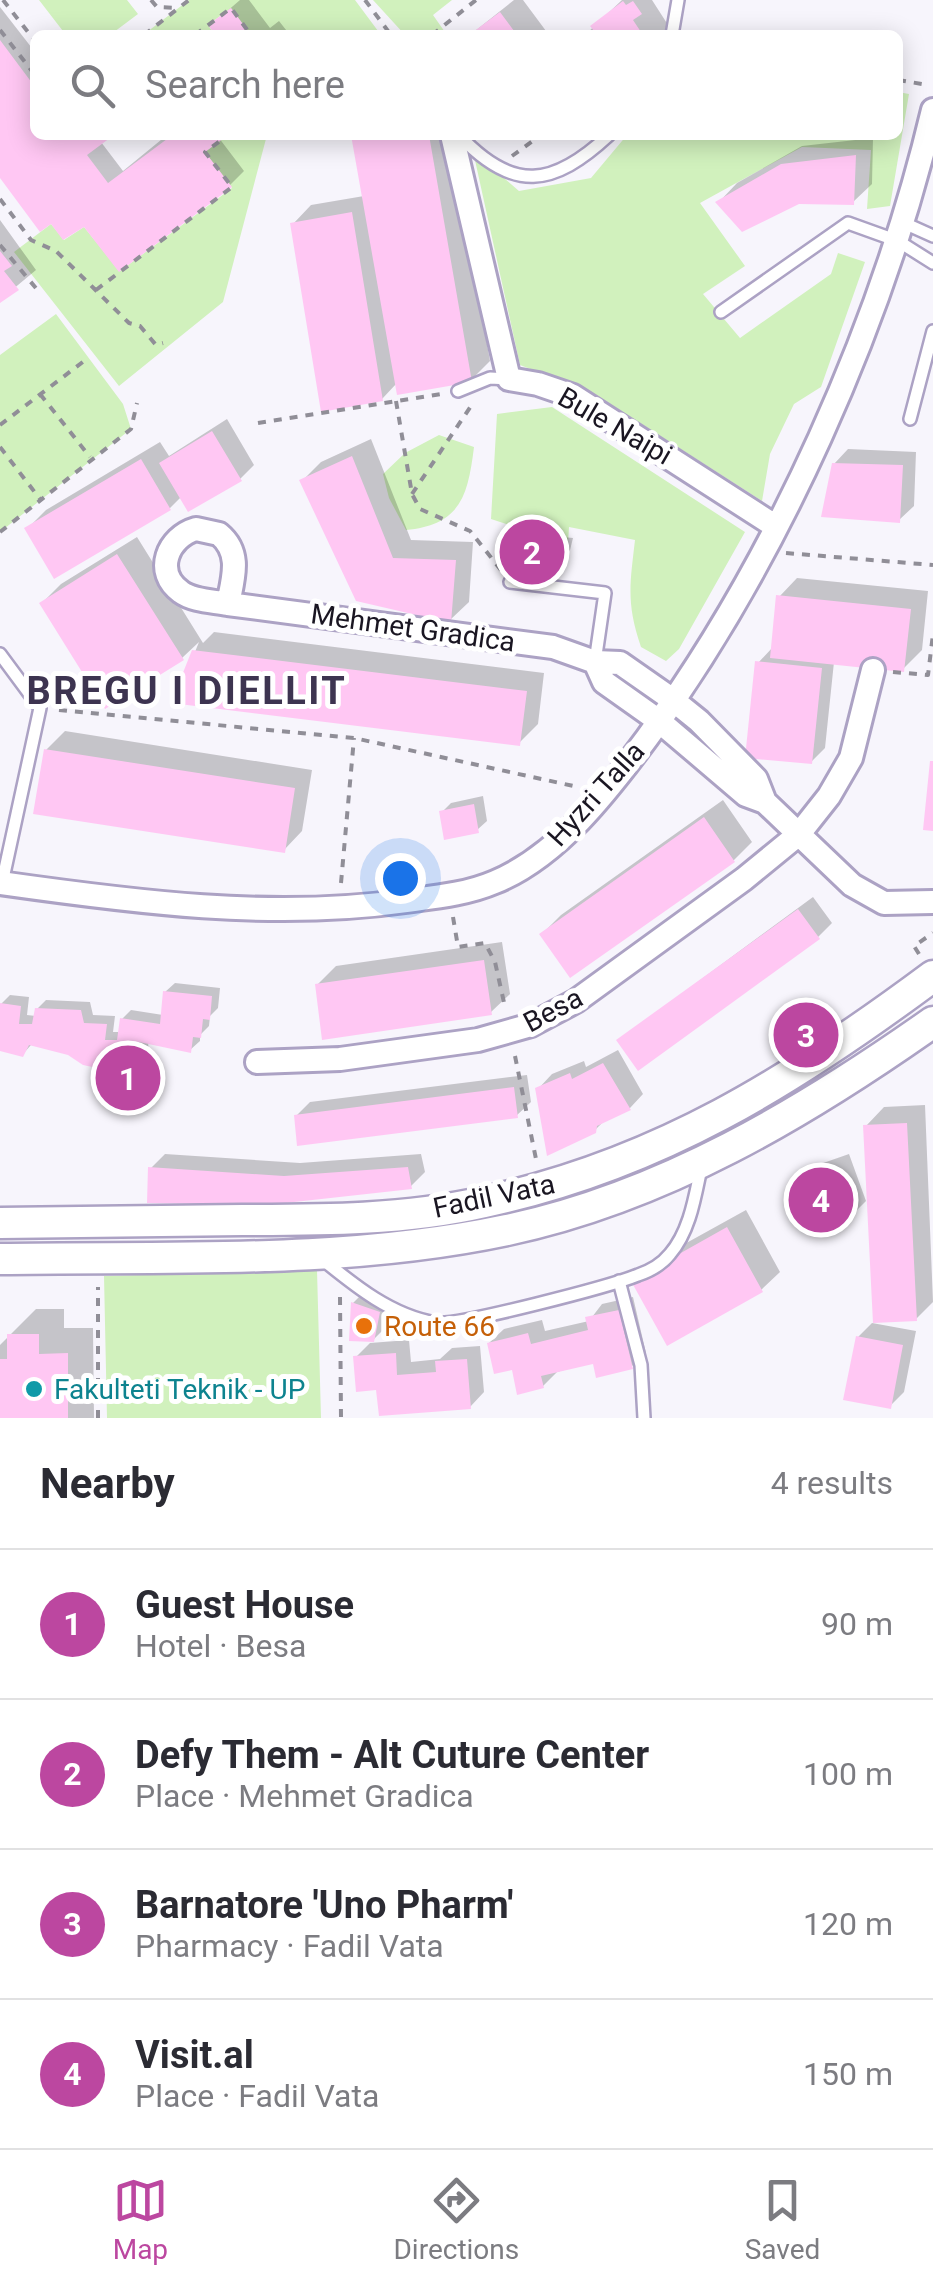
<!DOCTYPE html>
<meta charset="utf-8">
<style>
:root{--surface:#fff;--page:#f7f7f7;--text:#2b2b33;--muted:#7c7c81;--line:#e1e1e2;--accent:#bc47a0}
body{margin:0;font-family:Roboto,sans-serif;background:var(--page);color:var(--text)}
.you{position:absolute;left:400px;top:878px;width:35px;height:35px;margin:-25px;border:8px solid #fff;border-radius:50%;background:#1a73e8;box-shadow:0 0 0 15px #1a73e833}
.badge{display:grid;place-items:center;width:65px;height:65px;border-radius:50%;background:var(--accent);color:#fff;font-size:32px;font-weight:700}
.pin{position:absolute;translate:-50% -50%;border:5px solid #fff;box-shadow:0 2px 10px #0006}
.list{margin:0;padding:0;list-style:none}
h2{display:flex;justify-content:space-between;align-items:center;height:130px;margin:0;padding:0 40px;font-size:42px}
h2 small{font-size:32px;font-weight:400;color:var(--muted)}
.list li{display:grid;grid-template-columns:65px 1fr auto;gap:30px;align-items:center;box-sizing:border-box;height:150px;padding:0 40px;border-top:2px solid var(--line)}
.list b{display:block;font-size:38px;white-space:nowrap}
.list p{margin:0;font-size:32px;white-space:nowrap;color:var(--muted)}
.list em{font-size:32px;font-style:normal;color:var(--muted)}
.icon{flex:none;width:55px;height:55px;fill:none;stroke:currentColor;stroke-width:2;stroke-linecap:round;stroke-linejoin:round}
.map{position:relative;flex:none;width:933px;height:1418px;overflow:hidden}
.search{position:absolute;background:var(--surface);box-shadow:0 5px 25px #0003;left:30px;right:30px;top:30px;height:110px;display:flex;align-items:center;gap:25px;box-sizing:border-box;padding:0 35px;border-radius:15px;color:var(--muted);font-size:38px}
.sheet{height:730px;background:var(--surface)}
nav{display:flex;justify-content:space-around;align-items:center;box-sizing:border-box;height:140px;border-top:2px solid var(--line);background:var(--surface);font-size:28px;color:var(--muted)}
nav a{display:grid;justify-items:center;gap:5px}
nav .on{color:var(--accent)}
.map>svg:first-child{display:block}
.green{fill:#d1f1bd}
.shadow{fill:#0003}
.building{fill:#ffc7f3}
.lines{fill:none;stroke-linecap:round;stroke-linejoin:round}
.lane-casing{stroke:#aca2c4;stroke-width:16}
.street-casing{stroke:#aca2c4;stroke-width:28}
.secondary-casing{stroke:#aca2c4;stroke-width:35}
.path{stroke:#908e97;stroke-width:4;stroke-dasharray:8 8;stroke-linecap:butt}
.lane{stroke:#fff;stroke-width:11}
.street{stroke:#fff;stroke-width:22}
.secondary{stroke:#fff;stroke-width:30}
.food-dot{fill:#e8710a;stroke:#fff;stroke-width:4}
.culture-dot{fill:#0f9aa8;stroke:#fff;stroke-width:4}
.labels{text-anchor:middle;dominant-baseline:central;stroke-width:10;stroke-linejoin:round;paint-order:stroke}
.street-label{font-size:28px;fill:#1a1622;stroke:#fff}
.food-label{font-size:28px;fill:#c56008;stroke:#fff;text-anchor:start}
.culture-label{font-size:28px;fill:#0d838f;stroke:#fff;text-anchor:start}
.district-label{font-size:38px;font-weight:bold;letter-spacing:2.5px;fill:#3d3450;stroke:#fff}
</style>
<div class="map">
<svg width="933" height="1418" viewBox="0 0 933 1418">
<rect width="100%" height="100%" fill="#f7f5fc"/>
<path class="green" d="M 39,0 L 127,0 L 138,14 L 110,35 L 66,35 Z
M 189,0 L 355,0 L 381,35 L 251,35 L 231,8 L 208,25 L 215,35 L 149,35 L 147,32 Z
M 373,0 L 452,0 L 433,15 L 447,35 L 405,35 Z
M 898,92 L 909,94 L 890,206 L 867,209 L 871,150 L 802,147 L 700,203 L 745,266 L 703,294 L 740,338 L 831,274 L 838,253 L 865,262 L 821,387 L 794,404 L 770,454 L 762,501 L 593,393 L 520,365 L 473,151 L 519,191 L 591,178 L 627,135 L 898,135 Z
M 228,135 L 267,135 L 223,302 L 119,386 L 14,252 L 51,224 L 64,240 L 84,227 L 120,271 L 232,188 L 205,152 Z
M 56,314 L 123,404 L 131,429 L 0,532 L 0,355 Z
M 552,407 L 745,532 L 679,649 L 666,661 L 641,647 C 626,603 630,584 635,540 L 569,527 L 568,544 L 491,519 L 497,414 Z
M 439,435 L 474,447 C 468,495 461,525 406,530 L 389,498 L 383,474 L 405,453 Z
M 317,1270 L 321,1418 L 107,1418 L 104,1276 Z"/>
<path class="shadow" d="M 240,0 L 249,0 L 270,28 L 279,21 L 290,35 L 218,35 L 211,25 Z
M 514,0 L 523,0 L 549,35 L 470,35 Z
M 622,0 L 652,0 L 670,28 L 663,35 L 585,35 Z
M 0,7 L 35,52 L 35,135 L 110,135 L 101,142 L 123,171 L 167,135 L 224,135 L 219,138 L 244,171 L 230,185 L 85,223 L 0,174 Z
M 354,135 L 450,135 L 490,361 L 471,380 L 397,383 L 382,399 L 293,224 L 311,205 L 364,196 Z
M 873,138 L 872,184 L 853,202 L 719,202 L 737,183 L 802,146 Z
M 0,220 L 36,270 L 0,300 Z
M 227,419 L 254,465 L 240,479 L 182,496 L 170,508 L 55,576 L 27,529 L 46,510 L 160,442 L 169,456 Z
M 371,439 L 411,540 L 473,542 L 469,602 L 450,620 L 302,481 L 321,462 Z
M 848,449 L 916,452 L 914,506 L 899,520 L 834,464 Z
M 513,532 L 573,538 L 570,550 L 561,559 L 504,541 Z
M 137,537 L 203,643 L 214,632 L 544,673 L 538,724 L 519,743 L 175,701 L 199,642 L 182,658 L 42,603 L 61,584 Z
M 797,578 L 928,591 L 922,650 L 903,669 L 834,662 L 825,748 L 811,762 L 758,663 L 773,647 L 779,597 Z
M 65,731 L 312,770 L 302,831 L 284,850 L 46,750 Z
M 483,796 L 487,821 L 477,830 L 442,812 L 451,803 Z
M 723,800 L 752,842 L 734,860 L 542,934 L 561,915 Z
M 813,897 L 832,923 L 818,937 L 619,1040 Z
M 502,942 L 510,994 L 491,1012 L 317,985 L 336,966 Z
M 175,983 L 220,988 L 218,1008 L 210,1016 L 209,1026 L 200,1035 L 200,1041 L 190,1050 L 148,1041 L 149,1056 L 140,1065 L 31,1045 L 22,1055 L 0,1049 L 1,1004 L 10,995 L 29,997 L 27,1015 L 36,1016 L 37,1009 L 46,1000 L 90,1002 L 93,1015 L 115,1016 L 113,1032 L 120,1032 L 122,1019 L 131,1010 L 163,1015 L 165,992 Z
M 618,1050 L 643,1094 L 630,1108 L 606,1119 L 594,1131 L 538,1089 L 552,1074 L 584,1061 L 586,1067 Z
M 527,1075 L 531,1102 L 516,1116 L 296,1116 L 310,1102 Z
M 925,1105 L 933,1302 L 916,1319 L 866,1126 L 884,1107 Z
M 165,1154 L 300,1163 L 421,1154 L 425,1172 L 410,1187 L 151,1168 Z
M 849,1154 L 866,1201 L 851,1216 L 792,1183 L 806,1169 Z
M 746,1210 L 780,1272 L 761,1290 L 652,1262 Z
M 362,1294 L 388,1303 L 383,1330 L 370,1343 L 409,1340 L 411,1362 L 440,1359 L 452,1348 L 480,1346 L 484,1392 L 470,1407 L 379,1387 L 356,1357 L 373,1340 L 353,1303 Z
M 633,1297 L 646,1353 L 631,1367 L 595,1361 L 557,1372 L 543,1386 L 514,1367 L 489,1343 L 504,1329 L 542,1320 L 545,1331 L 589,1321 L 602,1304 Z
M 36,1309 L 64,1309 L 64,1328 L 93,1328 L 94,1418 L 0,1418 L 0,1345 Z
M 872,1323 L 916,1331 L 904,1392 L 890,1406 L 858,1337 Z"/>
<path class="building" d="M 623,1 L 626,5 L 633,1 L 642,14 L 633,20 L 643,35 L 588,35 L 594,31 L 590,26 Z
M 231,8 L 251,35 L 215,35 L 208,25 Z
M 500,12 L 517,35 L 469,35 Z
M 0,40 L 35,87 L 35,135 L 114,135 L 87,155 L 108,183 L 167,139 L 164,135 L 228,135 L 205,152 L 232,187 L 119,272 L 84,227 L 63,240 L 51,224 L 40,232 L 0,178 Z
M 351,135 L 429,135 L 472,382 L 397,395 Z
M 856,155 L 854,205 L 799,204 L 742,232 L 715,202 L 781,164 Z
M 352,212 L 383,401 L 321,412 L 290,223 Z
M 0,251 L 12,266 L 4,271 L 19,290 L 0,303 Z
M 212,431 L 242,481 L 188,512 L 159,463 Z
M 352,456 L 393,558 L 456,560 L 451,623 L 356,601 L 299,480 Z
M 141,459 L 171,510 L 54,579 L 24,528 Z
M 832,463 L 903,465 L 900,523 L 821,517 Z
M 501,540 L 565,547 L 562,562 L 499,557 Z
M 117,554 L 184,660 L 105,709 L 39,603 Z
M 776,595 L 911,609 L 904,672 L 770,658 Z
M 192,650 L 527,691 L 520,746 L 171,703 Z
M 755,661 L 822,668 L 812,764 L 745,758 Z
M 44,749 L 295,788 L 285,853 L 33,814 Z
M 930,761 L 933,761 L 933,831 L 923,830 Z
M 474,804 L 479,833 L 444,840 L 439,811 Z
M 704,817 L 735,862 L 570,978 L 539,934 Z
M 798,909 L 820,939 L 638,1071 L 616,1040 Z
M 484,960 L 492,1015 L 322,1040 L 315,984 Z
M 163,991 L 212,996 L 210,1020 L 203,1019 L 201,1038 L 193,1037 L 191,1053 L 139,1042 L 141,1068 L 102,1069 L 83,1065 L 68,1055 L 29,1045 L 23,1057 L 0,1051 L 0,1003 L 21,1006 L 19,1024 L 32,1024 L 35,1008 L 81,1010 L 84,1023 L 107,1024 L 105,1040 L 117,1040 L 120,1018 L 160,1024 Z
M 603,1063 L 631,1110 L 597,1126 L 596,1133 L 547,1156 L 535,1088 L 570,1073 L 572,1079 Z
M 514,1087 L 518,1118 L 297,1146 L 294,1115 Z
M 907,1123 L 917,1321 L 873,1323 L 863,1125 Z
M 835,1166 L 853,1218 L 807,1234 L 789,1182 Z
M 148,1167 L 284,1176 L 408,1167 L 412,1189 L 267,1205 L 147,1203 Z
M 727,1227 L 763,1292 L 667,1346 L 631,1281 Z
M 351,1302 L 380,1312 L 374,1342 L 349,1341 Z
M 619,1310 L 633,1369 L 596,1378 L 593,1364 L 541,1376 L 544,1388 L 517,1395 L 512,1370 L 494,1374 L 487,1343 L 528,1333 L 531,1344 L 588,1330 L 585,1317 Z
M 7,1334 L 39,1334 L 39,1354 L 68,1353 L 68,1418 L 0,1418 L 0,1359 L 7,1359 Z
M 856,1336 L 903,1345 L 891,1409 L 843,1400 Z
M 396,1353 L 397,1375 L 436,1372 L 435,1361 L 467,1359 L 471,1409 L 379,1416 L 376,1390 L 356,1392 L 353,1356 Z"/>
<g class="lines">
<g class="lane-casing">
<path id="lane" d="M 672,35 L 678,0
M 459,135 C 513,193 553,187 609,135
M 904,223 L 933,236
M 721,312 L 848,223 L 898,241 L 933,263
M 458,391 L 490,378 L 509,379
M 910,419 L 933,331
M 510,582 L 605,593 L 595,662
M 0,654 L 40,708 L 2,883
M 322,1259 C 355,1286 392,1316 436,1323 C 459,1326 611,1286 638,1275 C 650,1271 662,1264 670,1254 C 690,1231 695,1196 701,1168
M 619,1281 L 641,1365 L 644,1418"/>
</g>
<g class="street-casing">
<path id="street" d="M 452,135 L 509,379 L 538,384 L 573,396 L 775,526
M 196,529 L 219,534 C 242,553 233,578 228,604 C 213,601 193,601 181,592 C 153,572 168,537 196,529 Z
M 228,604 L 553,647 L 595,662 L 620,663 L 673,700 L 699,721 L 756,779 L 765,802
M 595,662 L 604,682 L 659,721 L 746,795 L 765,802 L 852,885 L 884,903 L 933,902
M 0,883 C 134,902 272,920 406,901 C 436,897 467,894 495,882 C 558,856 607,792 647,738 C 778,559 882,325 933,110
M 257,1062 L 340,1059 L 478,1040 L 531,1025 L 576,1001 L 744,879 L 799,834 L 829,796 L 851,758 L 873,670"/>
</g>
<g class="secondary-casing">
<path id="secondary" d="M 0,1223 C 81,1222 162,1221 242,1220 C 323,1220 405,1220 484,1202 C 658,1165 792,1081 933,976
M 0,1259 C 168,1256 342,1265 507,1230 C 663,1197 804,1113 933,1022"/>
</g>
<path class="path" d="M 3,0 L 35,41
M 151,0 L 157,7 L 178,8
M 365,0 L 391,35
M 0,30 L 35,75
M 144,35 L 189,0
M 195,35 L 231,8 L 251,35
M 262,35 L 265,35
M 432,35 L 476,0
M 898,80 L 922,84
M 512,156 L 541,135
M 0,199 L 31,240 L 56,251 L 129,323 L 140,326 L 156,345 L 163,343
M 0,245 L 40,293
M 96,290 L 232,187 L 205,152 L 228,135
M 40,394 L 90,457
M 396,401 L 412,494 L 420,509 L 470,531 L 501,570
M 258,423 L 441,394
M 0,425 L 88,358
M 0,447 L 40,499
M 412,494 L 471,406
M 0,532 L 131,429 L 137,403
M 786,553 L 933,565
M 893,672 L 928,675 L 933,634
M 59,710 L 354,738 L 578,787
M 341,883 L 354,738
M 453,917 L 458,947 L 485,943 L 495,962 L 505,1007
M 919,954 L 914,946 L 933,933
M 515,1056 L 536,1159
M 340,1297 L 341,1418
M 98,1418 L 98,1287"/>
<use href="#lane" class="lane"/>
<use href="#street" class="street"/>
<use href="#secondary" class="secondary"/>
</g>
<circle class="food-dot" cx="364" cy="1326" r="10"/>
<circle class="culture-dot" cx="34" cy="1389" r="10"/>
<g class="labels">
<g class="street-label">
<text transform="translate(615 426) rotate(30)">Bule Naipi</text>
<text transform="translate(413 628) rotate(8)">Mehmet Gradica</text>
<text transform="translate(596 794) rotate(-48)">Hyzri Talla</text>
<text transform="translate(553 1010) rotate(-28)">Besa</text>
<text transform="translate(494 1196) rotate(-12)">Fadil Vata</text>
</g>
<g class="food-label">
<text x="384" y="1326">Route 66</text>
</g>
<g class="culture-label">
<text x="54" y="1389">Fakulteti Teknik - UP</text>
</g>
<g class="district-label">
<text x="187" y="691">BREGU I DIELLIT</text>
</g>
</g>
</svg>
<div class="you"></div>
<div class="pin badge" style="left:128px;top:1078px">1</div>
<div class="pin badge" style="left:532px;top:552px">2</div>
<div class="pin badge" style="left:806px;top:1035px">3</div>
<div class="pin badge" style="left:821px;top:1200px">4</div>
<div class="search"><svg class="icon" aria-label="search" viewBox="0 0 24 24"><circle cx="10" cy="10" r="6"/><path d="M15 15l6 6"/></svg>Search here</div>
</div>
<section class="sheet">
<h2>Nearby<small>4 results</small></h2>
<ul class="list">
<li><span class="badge">1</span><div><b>Guest House</b><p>Hotel · Besa</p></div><em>90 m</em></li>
<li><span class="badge">2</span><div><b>Defy Them - Alt Cuture Center</b><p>Place · Mehmet Gradica</p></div><em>100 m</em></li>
<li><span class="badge">3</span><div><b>Barnatore 'Uno Pharm'</b><p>Pharmacy · Fadil Vata</p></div><em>120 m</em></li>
<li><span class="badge">4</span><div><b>Visit.al</b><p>Place · Fadil Vata</p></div><em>150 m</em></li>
</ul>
</section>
<nav>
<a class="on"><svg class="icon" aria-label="map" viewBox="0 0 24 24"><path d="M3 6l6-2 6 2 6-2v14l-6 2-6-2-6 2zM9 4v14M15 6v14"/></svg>Map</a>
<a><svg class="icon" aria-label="directions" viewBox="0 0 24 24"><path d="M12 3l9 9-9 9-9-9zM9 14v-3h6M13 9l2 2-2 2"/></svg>Directions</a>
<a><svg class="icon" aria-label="saved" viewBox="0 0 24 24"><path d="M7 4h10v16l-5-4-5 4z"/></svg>Saved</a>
</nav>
